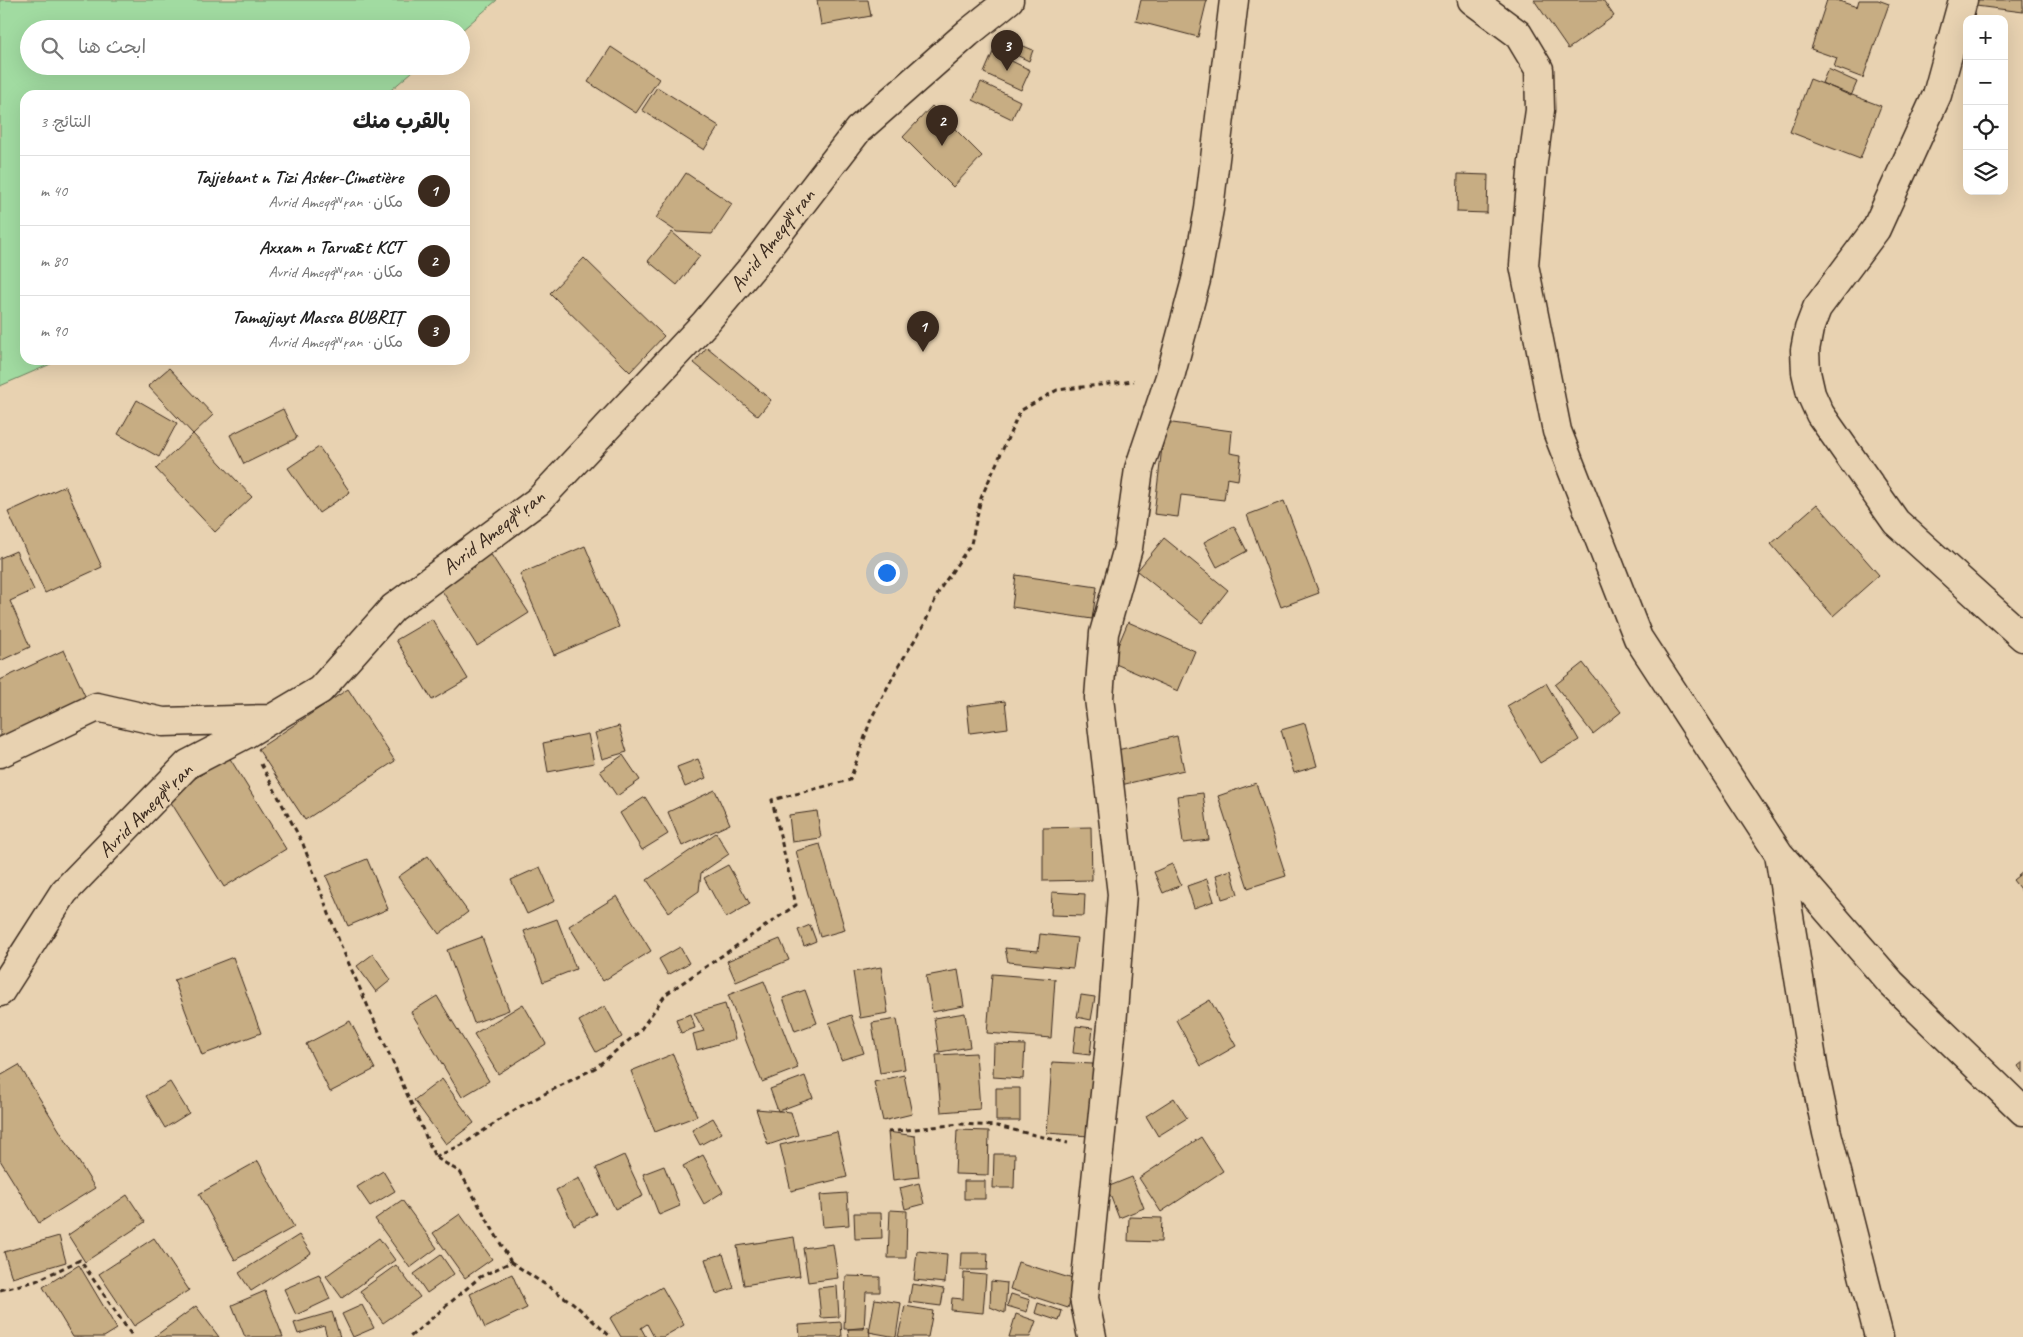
<!DOCTYPE html>
<html lang="ar">
<meta charset="utf-8">
<style>
:root{--surface:#fff;--page:#f2f2f2;--text:#222;--muted:#767676;--line:#e0e0e0;--accent:#3b2a1e}
body{margin:0;font-family:Caveat,"Playpen Sans Arabic",sans-serif;background:var(--page);color:var(--text);direction:rtl}
.controls{position:absolute;right:15px;top:15px;display:grid;overflow:hidden;border-radius:10px;box-shadow:0 5px 20px #0002}
.controls button{width:45px;height:45px;display:grid;place-items:center;padding:0;border:0;border-bottom:1px solid var(--line);background:var(--surface);color:var(--text);font:25px sans-serif}
.you{position:absolute;left:886px;top:572px;width:18px;height:18px;margin:-12px;border:4px solid #fff;border-radius:50%;background:#1a73e8;box-shadow:0 0 0 8px #1a73e833}
.badge{display:grid;place-items:center;width:32px;height:32px;border-radius:50%;background:var(--accent);color:#fff;font-size:16px;font-weight:700}
.pin{position:absolute;translate:-50% -41px;filter:drop-shadow(0 1px 2px #0008)}
.pin::after{content:'';position:absolute;top:26px;width:18px;height:15px;background:inherit;clip-path:polygon(0 0,100% 0,50% 100%)}
.list{margin:0;padding:0;list-style:none}
h2{display:flex;justify-content:space-between;align-items:center;height:65px;margin:0;padding:0 20px;font-size:21px}
h2 small{font-size:16px;font-weight:400;color:var(--muted)}
.list li{display:grid;grid-template-columns:32px 1fr auto;gap:15px;align-items:center;box-sizing:border-box;height:70px;padding:0 20px;border-top:1px solid var(--line)}
.list b{display:block;font-size:19px;white-space:nowrap}
.list p{margin:0;font-size:16px;white-space:nowrap;color:var(--muted)}
.list em{font-size:16px;font-style:normal;color:var(--muted)}
.icon{flex:none;width:28px;height:28px;fill:none;stroke:currentColor;stroke-width:2;stroke-linecap:round;stroke-linejoin:round}
.map{position:relative;flex:none;width:2023px;height:1337px;overflow:hidden;direction:ltr}
.search{position:absolute;background:var(--surface);box-shadow:0 5px 20px #0002;left:20px;top:20px;width:450px;height:55px;display:flex;align-items:center;gap:12px;box-sizing:border-box;padding:0 18px;border-radius:28px;color:var(--muted);font-size:19px}
.panel{position:absolute;background:var(--surface);box-shadow:0 5px 20px #0002;left:20px;top:90px;width:450px;height:275px;border-radius:15px;direction:rtl}
.map>svg:first-child{display:block}
.green{fill:#a1dba1;stroke:#6e8260}
.building{fill:#c7ad83;stroke:#3b2a1e}
.lines{fill:none;stroke-linecap:round;stroke-linejoin:round}
.minor-casing{stroke:#3b2a1e;stroke-width:31}
.path{stroke:#3b2a1e;stroke-width:3;stroke-dasharray:5 4;stroke-linecap:butt}
.minor{stroke:#e8d2b1;stroke-width:28}
.labels{text-anchor:middle;dominant-baseline:central;stroke-width:4;stroke-linejoin:round;paint-order:stroke}
.street-label{font-size:21px;fill:#3b2a1e;stroke:#e8d2b1}
</style>
<div class="map">
<svg width="2023" height="1337" viewBox="0 0 2023 1337">
<rect width="100%" height="100%" fill="#e8d2b1"/>
<filter id="ink" filterUnits="userSpaceOnUse"><feTurbulence type="fractalNoise" baseFrequency=".02" numOctaves="2"/><feDisplacementMap in="SourceGraphic" scale="10" xChannelSelector="R" yChannelSelector="G"/><feConvolveMatrix kernelMatrix="1 2 1 2 8 2 1 2 1" color-interpolation-filters="sRGB"/></filter>
<g filter="url(#ink)">
<path class="green" d="M 0,0 L 497,0 L 461,31 L 461,29 L 29,29 L 29,66 L 419,66 L 385,95 L 25,95 L 25,360 L 60,360 L 0,386 Z"/>
<path class="building" d="M 817,0 L 868,0 L 871,16 L 821,25 Z
M 1141,0 L 1207,0 L 1198,37 L 1136,21 Z
M 1534,0 L 1603,0 L 1614,16 L 1568,49 Z
M 1827,0 L 1836,0 L 1857,7 L 1859,0 L 1878,0 L 1889,4 L 1863,78 L 1834,67 L 1837,58 L 1811,49 Z
M 1968,0 L 2023,0 L 2023,12 L 1968,5 Z
M 1014,42 L 1033,50 L 1029,61 L 1010,52 Z
M 611,47 L 659,79 L 636,113 L 588,82 Z
M 993,52 L 1030,70 L 1021,90 L 984,73 Z
M 1828,69 L 1857,82 L 1851,96 L 1822,83 Z
M 1810,79 L 1881,106 L 1860,159 L 1790,132 Z
M 981,82 L 1020,101 L 1012,119 L 973,100 Z
M 657,87 L 719,126 L 704,150 L 642,110 Z
M 932,106 L 982,156 L 953,187 L 903,137 Z
M 686,173 L 732,204 L 712,234 L 677,232 L 656,218 Z
M 1458,174 L 1488,175 L 1487,213 L 1457,212 Z
M 672,232 L 700,256 L 677,285 L 648,261 Z
M 584,258 L 664,336 L 630,372 L 550,293 Z
M 707,347 L 771,400 L 758,416 L 694,363 Z
M 169,368 L 213,415 L 193,434 L 148,386 Z
M 137,400 L 177,423 L 159,457 L 118,434 Z
M 283,409 L 297,438 L 244,464 L 230,435 Z
M 1165,422 L 1232,431 L 1230,453 L 1241,455 L 1238,480 L 1227,478 L 1224,500 L 1181,495 L 1178,517 L 1154,514 Z
M 193,434 L 252,497 L 215,532 L 156,469 Z
M 319,447 L 350,492 L 319,513 L 288,468 Z
M 65,486 L 102,567 L 45,593 L 8,512 Z
M 1284,501 L 1319,593 L 1281,607 L 1247,515 Z
M 1817,504 L 1879,575 L 1833,616 L 1771,544 Z
M 1234,526 L 1247,551 L 1217,567 L 1204,542 Z
M 1164,538 L 1228,590 L 1202,623 L 1137,571 Z
M 585,546 L 619,627 L 554,655 L 520,574 Z
M 16,551 L 34,590 L 10,601 L 30,647 L 0,661 L 0,558 Z
M 490,553 L 529,613 L 477,646 L 439,586 Z
M 1016,575 L 1097,587 L 1092,619 L 1012,607 Z
M 432,619 L 468,679 L 432,700 L 396,640 Z
M 1128,622 L 1195,651 L 1178,691 L 1111,662 Z
M 64,650 L 86,698 L 0,738 L 0,680 Z
M 1583,663 L 1621,712 L 1593,734 L 1555,685 Z
M 1546,683 L 1579,740 L 1540,763 L 1507,706 Z
M 348,689 L 395,761 L 305,820 L 258,749 Z
M 1005,701 L 1008,728 L 970,733 L 967,706 Z
M 1305,723 L 1317,766 L 1294,773 L 1281,730 Z
M 619,726 L 627,752 L 602,759 L 595,733 Z
M 588,734 L 594,763 L 548,772 L 543,743 Z
M 1177,736 L 1184,770 L 1121,785 L 1113,751 Z
M 623,755 L 640,780 L 617,796 L 600,771 Z
M 229,757 L 286,849 L 224,887 L 167,796 Z
M 698,759 L 706,778 L 685,787 L 677,767 Z
M 1256,783 L 1286,876 L 1248,888 L 1218,796 Z
M 715,790 L 730,824 L 682,846 L 668,812 Z
M 1203,793 L 1209,840 L 1183,843 L 1177,796 Z
M 645,797 L 668,834 L 642,850 L 620,813 Z
M 817,811 L 821,838 L 792,842 L 789,815 Z
M 1091,827 L 1092,880 L 1043,881 L 1043,828 Z
M 716,833 L 729,854 L 701,873 L 699,891 L 669,912 L 647,880 Z
M 820,844 L 845,930 L 820,937 L 796,851 Z
M 428,856 L 468,912 L 439,934 L 398,877 Z
M 367,859 L 388,909 L 348,926 L 326,876 Z
M 1172,864 L 1181,885 L 1163,893 L 1154,872 Z
M 728,865 L 750,904 L 726,918 L 704,878 Z
M 540,867 L 555,901 L 527,914 L 511,880 Z
M 1231,870 L 1238,894 L 1222,899 L 1216,875 Z
M 2023,872 L 2023,893 L 2013,880 Z
M 1207,879 L 1214,901 L 1194,908 L 1187,886 Z
M 1052,892 L 1085,894 L 1084,916 L 1051,915 Z
M 617,896 L 651,951 L 603,981 L 569,926 Z
M 557,919 L 576,969 L 543,982 L 524,931 Z
M 810,925 L 816,941 L 804,946 L 798,930 Z
M 1040,934 L 1077,938 L 1073,968 L 1008,962 L 1005,948 L 1038,951 Z
M 482,937 L 509,1010 L 474,1023 L 447,950 Z
M 780,939 L 789,960 L 736,982 L 727,961 Z
M 680,947 L 689,963 L 668,975 L 659,959 Z
M 373,954 L 391,980 L 376,992 L 357,966 Z
M 233,957 L 261,1033 L 202,1055 L 174,980 Z
M 881,967 L 888,1013 L 860,1018 L 853,972 Z
M 958,970 L 964,1006 L 932,1012 L 926,976 Z
M 992,974 L 1055,979 L 1051,1038 L 987,1033 Z
M 764,981 L 798,1068 L 762,1082 L 728,995 Z
M 805,990 L 817,1023 L 795,1031 L 783,998 Z
M 1081,995 L 1095,997 L 1091,1020 L 1077,1017 Z
M 437,996 L 489,1081 L 462,1097 L 411,1012 Z
M 1210,1000 L 1236,1046 L 1201,1066 L 1176,1020 Z
M 523,1004 L 546,1044 L 498,1074 L 474,1034 Z
M 725,1004 L 735,1039 L 697,1050 L 693,1034 L 704,1031 L 694,1013 Z
M 605,1006 L 622,1037 L 596,1052 L 579,1021 Z
M 965,1013 L 970,1047 L 939,1052 L 934,1018 Z
M 691,1014 L 695,1028 L 681,1033 L 676,1019 Z
M 851,1015 L 864,1053 L 841,1060 L 829,1023 Z
M 897,1019 L 905,1069 L 880,1073 L 872,1023 Z
M 350,1021 L 375,1069 L 330,1092 L 306,1044 Z
M 1076,1026 L 1093,1028 L 1090,1055 L 1073,1053 Z
M 994,1044 L 1025,1045 L 1023,1079 L 993,1077 Z
M 976,1053 L 980,1109 L 941,1112 L 936,1055 Z
M 673,1054 L 697,1116 L 655,1132 L 631,1071 Z
M 1052,1062 L 1093,1064 L 1089,1136 L 1047,1133 Z
M 2023,1062 L 2023,1073 L 2018,1066 Z
M 19,1065 L 95,1188 L 39,1223 L 0,1160 L 0,1076 Z
M 904,1075 L 912,1114 L 883,1121 L 874,1082 Z
M 805,1076 L 813,1098 L 778,1111 L 770,1089 Z
M 442,1079 L 474,1123 L 446,1144 L 414,1100 Z
M 170,1082 L 189,1113 L 165,1128 L 146,1096 Z
M 996,1088 L 1020,1088 L 1020,1121 L 996,1121 Z
M 1174,1098 L 1187,1118 L 1158,1136 L 1146,1116 Z
M 756,1109 L 791,1112 L 798,1135 L 768,1145 Z
M 713,1118 L 722,1133 L 700,1145 L 692,1130 Z
M 957,1130 L 989,1131 L 988,1175 L 955,1174 Z
M 837,1132 L 847,1177 L 791,1191 L 780,1145 Z
M 888,1132 L 915,1136 L 919,1177 L 893,1180 Z
M 1201,1137 L 1223,1171 L 1161,1212 L 1139,1178 Z
M 994,1154 L 1015,1154 L 1014,1188 L 993,1188 Z
M 624,1155 L 643,1196 L 615,1209 L 596,1168 Z
M 703,1155 L 723,1192 L 704,1204 L 683,1166 Z
M 258,1161 L 294,1227 L 235,1260 L 199,1194 Z
M 664,1166 L 680,1206 L 659,1215 L 643,1174 Z
M 383,1171 L 395,1191 L 370,1206 L 357,1187 Z
M 1132,1177 L 1144,1208 L 1119,1218 L 1107,1187 Z
M 579,1178 L 596,1214 L 574,1225 L 556,1190 Z
M 964,1181 L 985,1181 L 985,1199 L 964,1199 Z
M 919,1183 L 924,1204 L 905,1209 L 900,1188 Z
M 847,1193 L 849,1225 L 823,1227 L 820,1195 Z
M 127,1195 L 145,1222 L 85,1262 L 68,1235 Z
M 402,1200 L 437,1248 L 410,1268 L 375,1219 Z
M 890,1210 L 907,1211 L 906,1258 L 888,1258 Z
M 854,1213 L 881,1213 L 882,1238 L 855,1239 Z
M 460,1214 L 492,1259 L 465,1278 L 433,1233 Z
M 1129,1217 L 1162,1218 L 1161,1242 L 1128,1241 Z
M 299,1235 L 311,1253 L 251,1291 L 239,1273 Z
M 59,1236 L 66,1262 L 12,1278 L 4,1252 Z
M 794,1237 L 800,1276 L 744,1285 L 737,1246 Z
M 154,1238 L 189,1290 L 134,1326 L 99,1274 Z
M 379,1238 L 395,1260 L 342,1298 L 326,1276 Z
M 833,1244 L 838,1278 L 808,1282 L 803,1248 Z
M 917,1251 L 947,1254 L 945,1283 L 914,1280 Z
M 961,1253 L 988,1253 L 987,1270 L 960,1270 Z
M 723,1254 L 734,1288 L 716,1294 L 705,1259 Z
M 441,1255 L 454,1274 L 427,1293 L 414,1274 Z
M 1018,1262 L 1076,1280 L 1068,1308 L 1010,1289 Z
M 79,1265 L 117,1329 L 104,1337 L 73,1337 L 43,1287 Z
M 396,1265 L 420,1297 L 383,1323 L 360,1291 Z
M 964,1273 L 986,1275 L 983,1313 L 951,1310 L 952,1298 L 963,1299 Z
M 319,1274 L 330,1299 L 296,1315 L 284,1289 Z
M 512,1274 L 527,1308 L 485,1328 L 470,1294 Z
M 846,1276 L 880,1277 L 880,1292 L 866,1292 L 864,1329 L 844,1329 Z
M 991,1281 L 1007,1283 L 1005,1313 L 990,1307 Z
M 912,1284 L 944,1289 L 941,1306 L 909,1302 Z
M 837,1286 L 839,1317 L 821,1318 L 818,1288 Z
M 662,1287 L 684,1325 L 663,1337 L 654,1337 L 647,1324 L 641,1328 L 646,1337 L 621,1337 L 610,1318 Z
M 265,1291 L 283,1337 L 245,1337 L 232,1305 Z
M 1011,1294 L 1030,1300 L 1027,1312 L 1007,1306 Z
M 875,1299 L 901,1303 L 896,1337 L 869,1332 Z
M 1038,1303 L 1062,1311 L 1059,1321 L 1035,1313 Z
M 362,1305 L 374,1328 L 353,1337 L 342,1314 Z
M 196,1306 L 219,1337 L 154,1337 Z
M 905,1306 L 933,1311 L 928,1337 L 898,1337 Z
M 332,1312 L 340,1337 L 327,1337 L 324,1326 L 298,1334 L 294,1323 Z
M 1016,1314 L 1036,1321 L 1030,1337 L 1009,1337 Z
M 841,1322 L 842,1337 L 800,1337 L 799,1325 Z
M 869,1327 L 870,1337 L 849,1337 L 848,1329 Z"/>
<g class="lines">
<g class="minor-casing">
<path id="minor" d="M 1472,0 L 1518,34 L 1539,69 L 1540,110 L 1533,161 L 1524,265 L 1557,431 L 1638,638 L 1779,854 L 1891,983 L 2023,1111
M 1963,0 L 1937,95 L 1876,229 L 1817,308 L 1809,329 L 1805,350 L 1806,372 L 1811,394 L 1820,414 L 1896,522 L 2023,637
M 0,753 L 97,707 L 163,722 L 268,719
M 1779,854 L 1814,1071 L 1827,1133 L 1879,1337
M 0,992 L 64,892 L 188,764 L 246,734 L 320,690 L 393,608 L 539,500 L 705,323 L 755,264 L 858,130 L 968,33 L 1009,0
M 1092,1337 L 1084,1298 L 1112,1025 L 1122,894 L 1099,698 L 1104,633 L 1128,548 L 1139,469 L 1170,377 L 1196,280 L 1209,209 L 1234,0"/>
</g>
<path class="path" d="M 261,764 L 303,844 L 341,946 L 435,1157 L 460,1172 L 511,1262 L 480,1277 L 410,1337
M 888,1132 L 960,1124 L 997,1126 L 1068,1143
M 435,1157 L 462,1145 L 519,1107 L 595,1068 L 639,1032 L 666,994 L 796,905 L 772,800 L 850,780 L 871,719 L 898,667 L 924,625 L 940,589 L 971,544 L 981,498 L 1020,411 L 1057,390 L 1134,381
M 511,1262 L 573,1303 L 611,1337
M 0,1290 L 36,1281 L 80,1260 L 133,1337"/>
<use href="#minor" class="minor"/>
</g>
</g>
<g class="labels">
<g class="street-label">
<text transform="translate(772 240) rotate(-52)">Avrid Ameqqʷṛan</text>
<text transform="translate(493 532) rotate(-38)">Avrid Ameqqʷṛan</text>
<text transform="translate(145 810) rotate(-45)">Avrid Ameqqʷṛan</text>
</g>
</g>
</svg>
<div class="controls">
<button>+</button>
<button>−</button>
<button><svg class="icon" aria-label="locate" viewBox="0 0 24 24"><circle cx="12" cy="12" r="6"/><path d="M12 2v4M12 18v4M2 12h4M18 12h4"/></svg></button>
<button><svg class="icon" aria-label="layers" viewBox="0 0 24 24"><path d="M12 4l9 5-9 5-9-5zM3 14l9 5 9-5"/></svg></button>
</div>
<div class="you"></div>
<div class="pin badge" style="left:923px;top:352px">1</div>
<div class="pin badge" style="left:942px;top:146px">2</div>
<div class="pin badge" style="left:1007px;top:71px">3</div>
<div class="search"><svg class="icon" aria-label="search" viewBox="0 0 24 24"><circle cx="10" cy="10" r="6"/><path d="M15 15l6 6"/></svg>ابحث هنا</div>
<section class="panel">
<h2>بالقرب منك<small>النتائج: 3</small></h2>
<ul class="list">
<li><span class="badge">1</span><div><b>Tajjebant n Tizi Asker-Cimetière</b><p>مكان · Avrid Ameqqʷṛan</p></div><em>40 m</em></li>
<li><span class="badge">2</span><div><b>Axxam n Tarvaɛt KCT</b><p>مكان · Avrid Ameqqʷṛan</p></div><em>80 m</em></li>
<li><span class="badge">3</span><div><b>Tamajjayt Massa BUBRIṬ</b><p>مكان · Avrid Ameqqʷṛan</p></div><em>90 m</em></li>
</ul>
</section>
</div>
